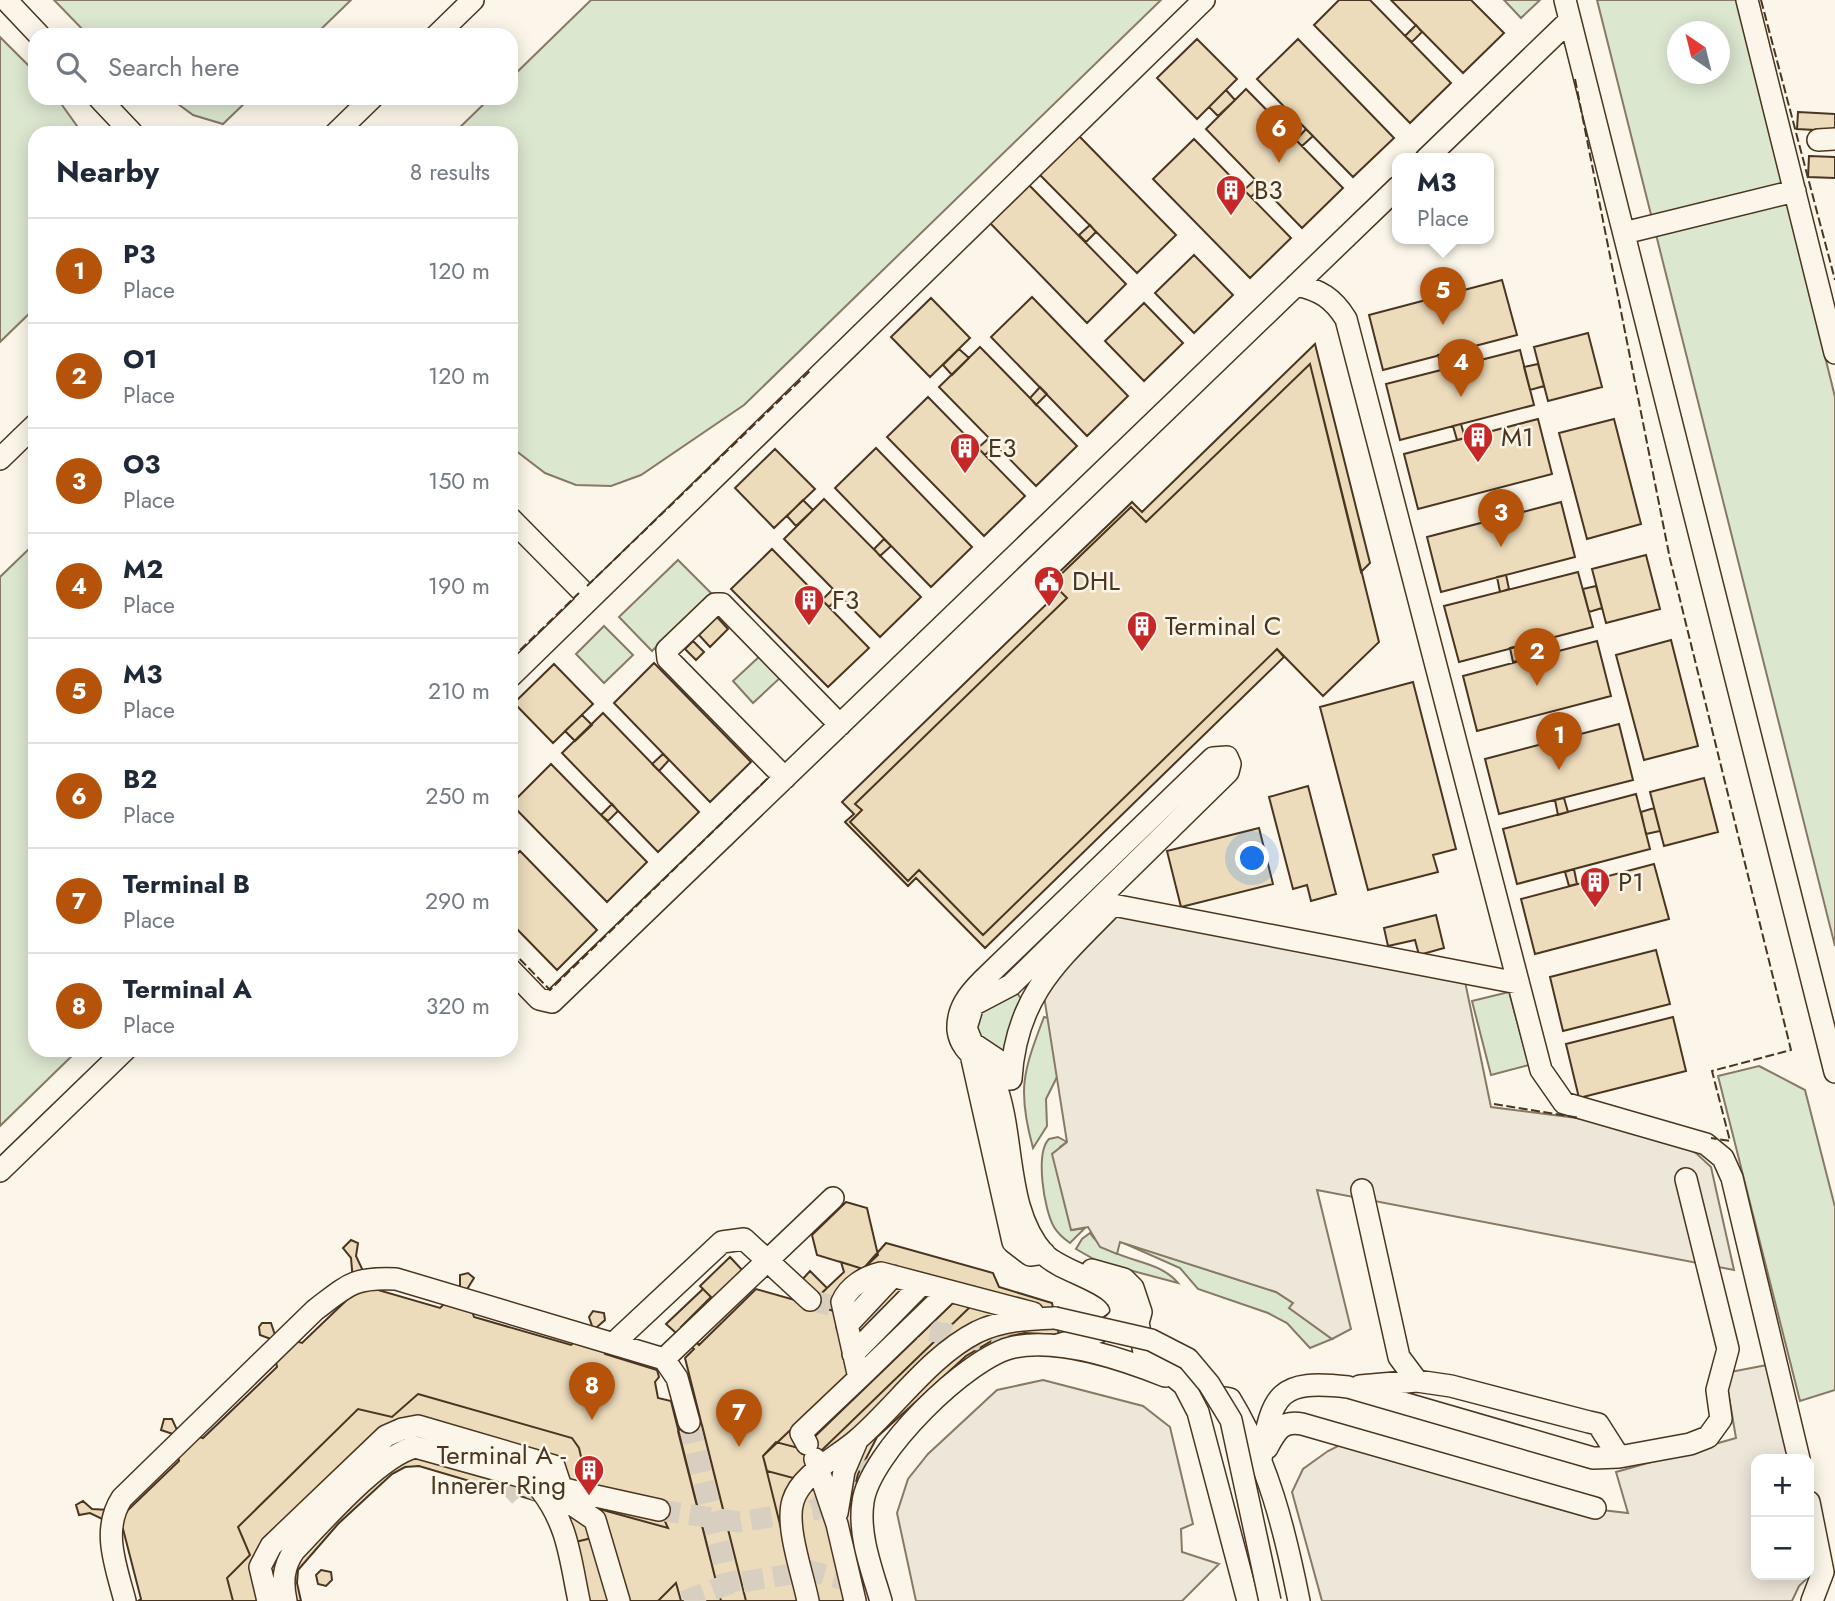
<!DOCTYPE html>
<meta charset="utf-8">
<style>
:root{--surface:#fff;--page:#f6f6f7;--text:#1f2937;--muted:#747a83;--line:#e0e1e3;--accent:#b45309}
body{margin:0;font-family:Jost,sans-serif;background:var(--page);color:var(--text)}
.controls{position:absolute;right:21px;bottom:21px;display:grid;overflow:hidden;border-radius:14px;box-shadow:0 4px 18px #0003}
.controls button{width:63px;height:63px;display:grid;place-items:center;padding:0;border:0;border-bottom:2px solid var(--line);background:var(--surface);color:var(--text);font:35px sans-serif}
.compass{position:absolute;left:1667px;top:21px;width:63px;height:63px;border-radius:50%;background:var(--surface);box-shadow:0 4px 18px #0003;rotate:325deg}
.you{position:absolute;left:1253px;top:859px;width:24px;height:24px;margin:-18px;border:5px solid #fff;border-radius:50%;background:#1a73e8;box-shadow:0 0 0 10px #1a73e833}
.badge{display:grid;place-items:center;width:46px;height:46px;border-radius:50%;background:var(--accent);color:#fff;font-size:23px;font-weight:700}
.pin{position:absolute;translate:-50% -58px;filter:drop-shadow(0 2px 4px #0008)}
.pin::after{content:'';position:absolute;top:37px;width:24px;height:21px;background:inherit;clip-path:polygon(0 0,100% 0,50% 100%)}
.popup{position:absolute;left:1392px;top:153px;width:102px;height:91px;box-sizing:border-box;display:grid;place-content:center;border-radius:14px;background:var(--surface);filter:drop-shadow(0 2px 5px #0005);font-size:23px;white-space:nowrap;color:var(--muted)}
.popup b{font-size:26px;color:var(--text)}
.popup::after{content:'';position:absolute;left:50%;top:100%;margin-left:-14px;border:14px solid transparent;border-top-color:var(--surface)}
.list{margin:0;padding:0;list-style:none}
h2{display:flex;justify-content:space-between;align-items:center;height:91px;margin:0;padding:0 28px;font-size:30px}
h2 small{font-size:23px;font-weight:400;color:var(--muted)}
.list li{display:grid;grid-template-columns:46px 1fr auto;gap:21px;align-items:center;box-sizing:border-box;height:105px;padding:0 28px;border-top:2px solid var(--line)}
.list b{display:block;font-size:26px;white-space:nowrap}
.list p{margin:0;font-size:23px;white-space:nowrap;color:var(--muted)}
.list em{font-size:23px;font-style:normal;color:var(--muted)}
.icon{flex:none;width:38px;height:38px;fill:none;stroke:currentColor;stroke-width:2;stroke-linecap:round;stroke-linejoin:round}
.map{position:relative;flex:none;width:1835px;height:1601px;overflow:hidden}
.search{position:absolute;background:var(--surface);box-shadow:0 4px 18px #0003;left:28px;top:28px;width:490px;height:77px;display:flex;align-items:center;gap:18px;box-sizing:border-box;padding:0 24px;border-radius:21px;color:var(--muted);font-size:26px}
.panel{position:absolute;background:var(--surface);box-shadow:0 4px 18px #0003;left:28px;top:126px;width:490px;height:931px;border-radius:21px}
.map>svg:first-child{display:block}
.green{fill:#dce7d0;stroke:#887966;stroke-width:2;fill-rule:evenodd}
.parking{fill:#ede7d9;stroke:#887966;stroke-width:2}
.building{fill:#ecdcbc;stroke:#4a3520;stroke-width:2}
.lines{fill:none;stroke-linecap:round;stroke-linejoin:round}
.minor-tunnel{stroke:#d8cfc1;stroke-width:21;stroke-dasharray:21 10;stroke-linecap:butt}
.minor-casing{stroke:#4a3520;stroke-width:24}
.minor{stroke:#fbf6e9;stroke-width:21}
.minor-bridge-casing{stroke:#4a3520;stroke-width:24;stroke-linecap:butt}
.minor-bridge{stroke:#fbf6e9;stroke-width:21}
.fence{stroke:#4a3520;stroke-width:2;stroke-dasharray:9 3.5;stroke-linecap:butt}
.labels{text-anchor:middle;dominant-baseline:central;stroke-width:5;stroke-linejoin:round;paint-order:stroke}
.poi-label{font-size:26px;fill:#4a3520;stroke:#fbf6e9;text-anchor:start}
</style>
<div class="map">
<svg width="1835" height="1601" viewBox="0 0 1835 1601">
<rect width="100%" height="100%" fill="#fbf6e9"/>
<path class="green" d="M 54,0 L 351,0 L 315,35 L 88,35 Z
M 591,0 L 1161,0 L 744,405 L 641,475 L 611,486 L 576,485 L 545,473 L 511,447 L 511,133 L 454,133 L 490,98 L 511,98 L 511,78 Z
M 1504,0 L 1540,0 L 1521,18 Z
M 1597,0 L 1737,0 L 1835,397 L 1835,946 ZM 1678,32 L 1720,32 L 1720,74 L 1678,74 Z
M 0,37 L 35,72 L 35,98 L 57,98 L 82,133 L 35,133 L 35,308 L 0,342 Z
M 170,98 L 250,98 L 223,124 L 193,115 Z
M 35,543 L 35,1050 L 78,1050 L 0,1126 L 0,577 Z
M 678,560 L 711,593 L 652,651 L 619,617 Z
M 604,626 L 633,655 L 604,683 L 576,654 Z
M 761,655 L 781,677 L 753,703 L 733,681 Z
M 1015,990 L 1022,1000 L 1004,1054 L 986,1045 L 973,1027 L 980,1009 Z
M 1509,992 L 1529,1065 L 1491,1075 L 1472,1001 Z
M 1044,1017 L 1111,1031 L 1068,1055 L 1046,1099 L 1047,1126 L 1033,1148 C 1017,1090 1023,1072 1044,1017 Z
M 1759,1066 L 1805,1090 L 1835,1207 L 1835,1390 L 1800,1401 L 1718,1076 Z
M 1058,1137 L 1067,1142 L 1060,1147 L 1072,1230 L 1085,1228 L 1070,1243 C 1063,1238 1058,1234 1054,1227 C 1044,1210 1035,1153 1049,1139 Z
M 1090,1233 C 1110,1264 1156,1256 1178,1283 L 1099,1262 L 1076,1249 L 1082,1239 Z
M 1119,1241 L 1276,1292 L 1293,1303 L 1290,1308 L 1332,1339 L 1310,1348 L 1287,1323 L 1268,1313 L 1198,1289 L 1180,1268 Z"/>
<path class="parking" d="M 1107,900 L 1462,967 L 1491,1107 L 1608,1122 L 1683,1146 L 1696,1153 L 1711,1167 L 1734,1270 L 1317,1190 L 1351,1329 L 1332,1339 L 1289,1308 L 1293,1303 L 1276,1292 L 1120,1242 L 1117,1254 L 1100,1247 L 1088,1227 L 1071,1230 L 1052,1154 L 1067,1142 L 1044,996 L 1026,991 L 1032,977 Z
M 1767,1365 L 1791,1459 L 1756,1459 L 1756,1575 L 1809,1575 L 1809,1527 L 1819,1567 L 1799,1586 L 1792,1601 L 1322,1601 L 1292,1492 L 1303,1469 L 1328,1451 L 1350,1440 L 1584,1508 L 1628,1513 L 1616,1472 L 1736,1438 L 1725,1373 Z
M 1043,1380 L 1143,1406 L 1170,1427 L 1193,1524 L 1181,1529 L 1182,1552 L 1219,1564 L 1182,1601 L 916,1601 L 897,1513 L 908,1479 L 928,1454 L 997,1390 Z"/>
<path class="building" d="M 1339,0 L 1370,0 L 1451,83 L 1410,123 L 1314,25 Z
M 1391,0 L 1471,0 L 1504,33 L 1463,73 Z
M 1416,25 L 1422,32 L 1412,42 L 1405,36 Z
M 1197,39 L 1237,79 L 1197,119 L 1157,78 Z
M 1298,39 L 1394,138 L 1353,177 L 1257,79 Z
M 1246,89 L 1343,188 L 1302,228 L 1206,129 Z
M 1226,90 L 1235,100 L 1218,116 L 1209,107 Z
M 1798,112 L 1835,114 L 1835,131 L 1797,129 Z
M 1306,129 L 1313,136 L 1302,146 L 1296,140 Z
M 1079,136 L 1176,235 L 1137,273 L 1039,174 Z
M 1194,139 L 1291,238 L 1250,278 L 1153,179 Z
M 1809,156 L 1835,157 L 1835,178 L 1808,177 Z
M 1255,180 L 1262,186 L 1251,197 L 1244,190 Z
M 1029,185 L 1126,284 L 1087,323 L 990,223 Z
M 1090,225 L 1096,232 L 1086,242 L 1079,235 Z
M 1194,255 L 1233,295 L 1194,333 L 1155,293 Z
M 1502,280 L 1517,335 L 1383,370 L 1369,315 Z
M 1032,297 L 1128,396 L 1087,436 L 991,337 Z
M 931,298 L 970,338 L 930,377 L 891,337 Z
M 1144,303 L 1183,343 L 1144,381 L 1105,341 Z
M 1588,333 L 1602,387 L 1548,401 L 1534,347 Z
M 1315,344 L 1370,563 L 1361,572 L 1310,364 L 1146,522 L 1131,507 L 1052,583 L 1067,598 L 855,804 L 862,810 L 850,822 L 908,881 L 919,870 L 983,935 L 1277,649 L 1284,657 L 985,948 L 916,878 L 908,886 L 845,822 L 854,814 L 842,802 L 1058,593 L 1048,583 L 1132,502 L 1142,512 Z
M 980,347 L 1077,446 L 1036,486 L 939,387 Z
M 959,349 L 969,358 L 952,375 L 943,365 Z
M 1520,350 L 1534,405 L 1400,440 L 1386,384 Z
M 1447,353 L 1451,368 L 1442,370 L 1438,355 Z
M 1310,364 L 1379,642 L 1323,696 L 1277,649 L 983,935 L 919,870 L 908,881 L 850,822 L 862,810 L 855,804 L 1067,598 L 1052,583 L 1131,507 L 1146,522 Z
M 1538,364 L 1544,386 L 1530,390 L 1524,367 Z
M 1040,387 L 1047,394 L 1036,405 L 1030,398 Z
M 928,397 L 1025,496 L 984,536 L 887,437 Z
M 1538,419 L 1552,474 L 1418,509 L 1404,454 Z
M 1614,419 L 1641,524 L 1587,539 L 1559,433 Z
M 1461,424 L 1465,438 L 1457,440 L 1453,426 Z
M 989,438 L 995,445 L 985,455 L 978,448 Z
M 876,448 L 972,547 L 931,587 L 835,488 Z
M 775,449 L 815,489 L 774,528 L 735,488 Z
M 824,499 L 921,597 L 880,637 L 784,539 Z
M 803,500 L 813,510 L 796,526 L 787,516 Z
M 1561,502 L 1575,557 L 1441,592 L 1427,537 Z
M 884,539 L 891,546 L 880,556 L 874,549 Z
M 772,549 L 869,648 L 828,687 L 731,589 Z
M 1646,555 L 1660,609 L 1606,623 L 1592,569 Z
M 1578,572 L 1593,627 L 1459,662 L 1444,606 Z
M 1506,575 L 1509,589 L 1500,592 L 1497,577 Z
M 1596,586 L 1602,608 L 1589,612 L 1583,589 Z
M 833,589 L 840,596 L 829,607 L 822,600 Z
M 717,617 L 728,629 L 710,647 L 699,635 Z
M 1671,640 L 1698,746 L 1644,760 L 1616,655 Z
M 693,641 L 704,652 L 696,660 L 685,649 Z
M 1597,641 L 1611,696 L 1477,731 L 1463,676 Z
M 1518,646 L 1521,660 L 1513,662 L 1510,648 Z
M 654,663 L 751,762 L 710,802 L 614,703 Z
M 554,664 L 593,704 L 553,743 L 514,703 Z
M 1413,682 L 1456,849 L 1433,855 L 1438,872 L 1368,890 L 1320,707 Z
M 603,713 L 699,812 L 658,852 L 562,753 Z
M 582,715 L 592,725 L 575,741 L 565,731 Z
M 1619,724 L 1633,780 L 1499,814 L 1485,759 Z
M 663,754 L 669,760 L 659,771 L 652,764 Z
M 551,764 L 647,862 L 607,902 L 511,804 Z
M 1704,778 L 1718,832 L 1664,846 L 1650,792 Z
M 1308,786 L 1336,894 L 1311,901 L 1307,885 L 1293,889 L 1269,797 Z
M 1636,794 L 1650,849 L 1517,884 L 1503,829 Z
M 1564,798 L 1568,812 L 1558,815 L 1555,800 Z
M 612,804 L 618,811 L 608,821 L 601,815 Z
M 1654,808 L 1660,831 L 1646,834 L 1641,812 Z
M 1259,828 L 1273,884 L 1181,907 L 1167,851 Z
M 520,851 L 597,930 L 557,970 L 511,923 L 511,859 Z
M 1654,864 L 1669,919 L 1535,954 L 1521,899 Z
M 1574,869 L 1577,884 L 1569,886 L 1565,872 Z
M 1436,915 L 1444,948 L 1419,955 L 1415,940 L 1388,946 L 1384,928 Z
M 1656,950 L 1670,1004 L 1563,1031 L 1550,977 Z
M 1673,1017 L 1686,1071 L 1579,1098 L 1566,1044 Z
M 846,1202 L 867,1208 L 870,1221 L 878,1255 L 863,1269 L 817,1255 L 812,1235 Z
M 351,1240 L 358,1243 L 356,1256 L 371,1288 L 440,1308 L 460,1289 L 460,1275 L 468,1273 L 474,1278 L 466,1291 L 474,1317 L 571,1345 L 592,1326 L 589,1317 L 593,1311 L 604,1313 L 605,1320 L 597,1327 L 605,1354 L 657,1370 L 659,1377 L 655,1382 L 658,1398 L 671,1401 L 721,1601 L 681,1601 L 676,1583 L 658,1601 L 582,1601 L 567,1544 L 600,1536 L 592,1507 L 668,1528 L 655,1499 L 587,1483 L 579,1448 L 572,1438 L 418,1394 L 392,1417 L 358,1409 L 238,1527 L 250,1555 L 227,1578 L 233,1601 L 138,1601 L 141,1599 L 123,1529 L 90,1513 L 79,1515 L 76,1505 L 83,1501 L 92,1509 L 127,1511 L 179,1461 L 173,1434 L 161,1430 L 164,1419 L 172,1419 L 177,1430 L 203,1438 L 277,1367 L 271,1339 L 260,1335 L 259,1327 L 262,1323 L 271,1323 L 275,1335 L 302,1343 L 354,1293 L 351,1258 L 343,1248 Z
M 886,1243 L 993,1273 L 999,1287 L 1052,1303 L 1059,1335 L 1025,1333 L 995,1339 L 966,1356 L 877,1437 L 858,1474 L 851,1502 L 854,1536 L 869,1601 L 799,1601 L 763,1456 L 860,1364 L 848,1315 L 810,1304 L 844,1272 L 841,1262 L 863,1269 Z
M 730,1257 L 744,1272 L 714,1300 L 700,1286 Z
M 810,1271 L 827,1288 L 816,1299 L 800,1282 Z
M 703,1289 L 711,1297 L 681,1327 L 699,1345 L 756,1289 L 848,1315 L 860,1364 L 763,1456 L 799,1601 L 746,1601 L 685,1358 L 694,1349 L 666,1324 Z
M 953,1303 L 970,1307 L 793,1478 L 767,1471 L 763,1456 L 776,1442 L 802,1449 Z
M 418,1394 L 572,1438 L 579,1448 L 587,1483 L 655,1499 L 668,1528 L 592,1507 L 600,1536 L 567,1544 L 540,1502 L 419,1466 L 405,1467 L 392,1474 L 338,1524 L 298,1570 L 297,1583 L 301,1601 L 233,1601 L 227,1578 L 250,1555 L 238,1527 L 358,1409 L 392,1417 Z
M 689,1422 L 702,1425 L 746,1601 L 721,1601 L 678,1431 Z
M 321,1570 L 331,1572 L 332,1580 L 326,1586 L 318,1584 L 316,1575 Z
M 676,1583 L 681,1601 L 658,1601 Z"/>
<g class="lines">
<path class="minor-tunnel" d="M 810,1300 L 912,1327 L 1013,1347
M 689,1422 L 733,1601
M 505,1496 L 519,1483 L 541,1492
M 659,1510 L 739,1522 L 814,1510 L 876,1465
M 684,1601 L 729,1584 L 811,1571 L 845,1580 L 878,1601"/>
<g class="minor-casing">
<path id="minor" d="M 6,0 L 39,35
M 1565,0 L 1835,1072
M 1747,0 L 1835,353
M 437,35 L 473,0
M 99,98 L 132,133
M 336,133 L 372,98
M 1818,140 L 1835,139
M 1426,159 L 1570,20
M 1624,233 L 1795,191
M 1296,285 C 1320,290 1333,298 1346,319 L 1541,1070 L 1564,1103 L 1706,1144 L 1723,1158 L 1732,1178 L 1799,1459
M 0,459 L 35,425
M 511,519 L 590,599
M 511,676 L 1204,0
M 785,778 L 668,659 L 667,650 L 715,604 L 722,604 L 840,725
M 511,970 L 539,999 L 552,1002 L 1398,187
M 972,1059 L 1013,1242 L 1030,1255 L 1044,1253
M 1011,1069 L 972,1043 L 966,1028 L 973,1005 L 1011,985 L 1228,772 L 1230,764 L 1227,757 L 1213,758 L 983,980 C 969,994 957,1008 958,1030 C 961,1055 986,1061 994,1081 C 1016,1136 1003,1207 1044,1254 C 1063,1274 1123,1283 1121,1312 C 1120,1330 1074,1340 1058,1345
M 1011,1079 C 1016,995 1058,961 1113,905 L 1518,983
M 0,1171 L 125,1050
M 1362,1190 L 1399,1357 L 1417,1381
M 1092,1270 L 1124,1279 L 1133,1288 L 1141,1312 L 1138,1323 L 1144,1352 L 1184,1385 L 1198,1412 L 1248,1601
M 847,1325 L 893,1276
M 615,1342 L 722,1242 L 744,1239 L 810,1300
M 853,1354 L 921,1285
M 664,1359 L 677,1378 L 689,1422
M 859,1378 L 948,1292
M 1360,1386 L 1417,1381 L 1451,1386 L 1589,1422 L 1598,1424 L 1619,1457
M 1225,1398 L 1230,1399 C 1268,1461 1285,1531 1299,1601
M 807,1444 L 801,1433 L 859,1378 L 842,1302 C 849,1286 865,1277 881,1273 L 1033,1313
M 1267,1448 C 1276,1431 1282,1420 1302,1424 L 1595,1508
M 815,1459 L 837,1524 L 855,1601
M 1261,1459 C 1272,1393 1279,1379 1348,1387 L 1593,1458 L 1619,1457 L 1690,1444 L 1708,1437 L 1721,1419 L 1717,1390 L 1728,1349 L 1686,1179
M 541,1490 C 568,1525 570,1558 579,1601
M 551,1490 L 595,1520 L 619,1601
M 1809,1502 L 1823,1572 L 1812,1601
M 837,1513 L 844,1471 L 856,1443
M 125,1601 C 116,1566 101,1530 122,1498 L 315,1310 C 348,1285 353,1277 396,1279 L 664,1359 L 833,1198
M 268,1601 L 260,1567 L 271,1546 L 386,1436 L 402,1429 L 418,1426 L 554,1466 L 561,1487
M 286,1601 C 282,1582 283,1567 294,1551 C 321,1523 379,1456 415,1447 L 573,1491 L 659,1510
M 808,1601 C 803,1575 785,1526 793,1501 C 801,1474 838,1457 858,1439 C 897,1405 930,1356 977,1332 C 1002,1320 1027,1319 1055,1318
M 881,1601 C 872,1570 858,1535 863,1502 C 869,1454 968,1356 1014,1347 C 1059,1338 1123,1359 1165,1376"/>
</g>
<use href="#minor" class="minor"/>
<g class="minor-bridge-casing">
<path id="minor-bridge" d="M 1055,1318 L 1151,1340 L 1188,1359 L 1209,1384 L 1231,1420 L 1270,1601"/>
</g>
<use href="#minor-bridge" class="minor-bridge"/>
<path class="fence" d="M 1761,0 L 1835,280
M 1575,79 L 1670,559 L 1791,1050 L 1712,1071 L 1730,1141 L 1711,1138
M 587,586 L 811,370
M 511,659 L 579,593
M 511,950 L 550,990 L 770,776
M 1494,1104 L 1580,1118"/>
</g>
<defs>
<g id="building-pin" transform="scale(1.575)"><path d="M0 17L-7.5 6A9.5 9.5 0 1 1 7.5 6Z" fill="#c62828" stroke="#fbf6e9"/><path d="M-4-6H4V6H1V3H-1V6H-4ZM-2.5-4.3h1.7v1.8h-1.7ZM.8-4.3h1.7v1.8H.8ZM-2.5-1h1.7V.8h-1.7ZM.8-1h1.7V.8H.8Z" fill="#fff"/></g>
<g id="civic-pin" transform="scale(1.575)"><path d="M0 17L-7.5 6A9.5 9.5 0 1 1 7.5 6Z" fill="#c62828" stroke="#fbf6e9"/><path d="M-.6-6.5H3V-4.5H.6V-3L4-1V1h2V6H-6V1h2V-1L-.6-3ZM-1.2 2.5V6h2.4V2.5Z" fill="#fff"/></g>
</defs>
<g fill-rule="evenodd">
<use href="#building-pin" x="1231" y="190"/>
<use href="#building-pin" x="1478" y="437"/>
<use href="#building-pin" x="965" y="448"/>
<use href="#civic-pin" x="1049" y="581"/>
<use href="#building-pin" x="809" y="600"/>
<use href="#building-pin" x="1142" y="626"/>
<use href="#building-pin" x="1595" y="882"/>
<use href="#building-pin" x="589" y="1470"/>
</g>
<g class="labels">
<g class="poi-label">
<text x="1254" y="190">B3</text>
<text x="1501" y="437">M1</text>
<text x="988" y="448">E3</text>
<text x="1072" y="581">DHL</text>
<text x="832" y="600">F3</text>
<text x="1165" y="626">Terminal C</text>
<text x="1618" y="882">P1</text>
<text x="566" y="1455" text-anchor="end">Terminal A -<tspan x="566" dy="30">Innerer Ring</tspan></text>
</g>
</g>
</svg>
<div class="controls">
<button>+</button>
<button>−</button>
</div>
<svg class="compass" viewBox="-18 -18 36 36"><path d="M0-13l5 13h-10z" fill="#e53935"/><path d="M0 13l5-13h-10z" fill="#747a83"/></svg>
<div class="you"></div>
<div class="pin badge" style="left:1559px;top:770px">1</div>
<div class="pin badge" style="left:1537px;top:686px">2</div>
<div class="pin badge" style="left:1501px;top:547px">3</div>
<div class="pin badge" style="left:1461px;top:397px">4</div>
<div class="pin badge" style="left:1443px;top:325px">5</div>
<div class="popup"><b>M3</b>Place</div>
<div class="pin badge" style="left:1279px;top:163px">6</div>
<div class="pin badge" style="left:739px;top:1447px">7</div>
<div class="pin badge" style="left:592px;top:1420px">8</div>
<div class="search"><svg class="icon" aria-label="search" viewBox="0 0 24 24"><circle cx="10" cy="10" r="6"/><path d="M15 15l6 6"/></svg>Search here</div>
<section class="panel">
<h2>Nearby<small>8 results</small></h2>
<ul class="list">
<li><span class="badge">1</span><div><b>P3</b><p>Place</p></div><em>120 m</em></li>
<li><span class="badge">2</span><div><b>O1</b><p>Place</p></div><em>120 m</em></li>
<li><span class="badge">3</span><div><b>O3</b><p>Place</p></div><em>150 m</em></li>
<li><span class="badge">4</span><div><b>M2</b><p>Place</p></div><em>190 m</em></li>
<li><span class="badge">5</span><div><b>M3</b><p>Place</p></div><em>210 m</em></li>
<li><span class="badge">6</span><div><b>B2</b><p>Place</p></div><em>250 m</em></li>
<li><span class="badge">7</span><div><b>Terminal B</b><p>Place</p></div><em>290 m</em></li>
<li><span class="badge">8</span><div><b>Terminal A</b><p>Place</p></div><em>320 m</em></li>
</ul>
</section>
</div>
